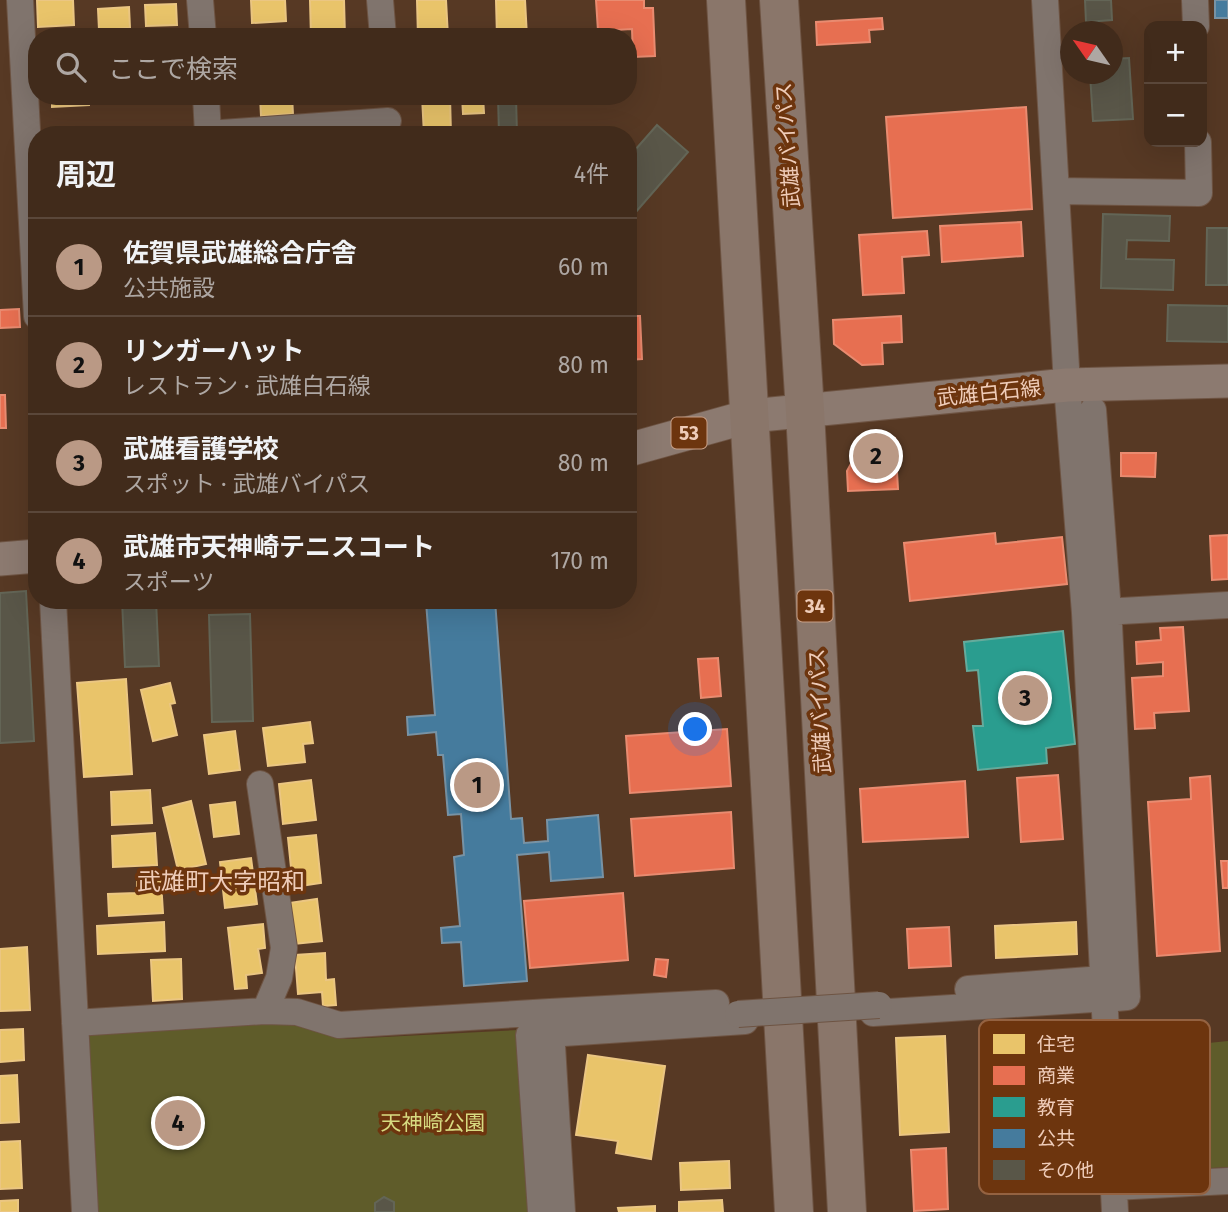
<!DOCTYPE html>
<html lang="ja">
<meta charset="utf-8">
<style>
:root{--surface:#412b1b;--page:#483324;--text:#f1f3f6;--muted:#aea7a3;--line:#5a473a;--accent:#ba9985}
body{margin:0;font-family:"Fira Sans","Noto Sans JP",sans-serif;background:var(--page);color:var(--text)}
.controls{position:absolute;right:21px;top:21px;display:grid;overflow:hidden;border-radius:14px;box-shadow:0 7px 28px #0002}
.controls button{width:63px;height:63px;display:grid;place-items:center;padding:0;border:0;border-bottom:2px solid var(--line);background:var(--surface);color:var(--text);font:35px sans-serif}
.compass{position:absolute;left:1060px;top:21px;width:63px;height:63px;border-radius:50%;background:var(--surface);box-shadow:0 7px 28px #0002;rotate:304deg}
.you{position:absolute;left:696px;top:730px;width:24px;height:24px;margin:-18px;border:5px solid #fff;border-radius:50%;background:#1a73e8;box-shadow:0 0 0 10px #1a73e833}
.badge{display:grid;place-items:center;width:46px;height:46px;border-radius:50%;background:var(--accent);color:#111;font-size:23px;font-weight:700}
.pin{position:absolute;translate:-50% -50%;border:4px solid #fff;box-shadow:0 2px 7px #0006}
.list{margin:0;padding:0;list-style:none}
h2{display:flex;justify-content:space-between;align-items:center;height:91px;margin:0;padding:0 28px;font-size:30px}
h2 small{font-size:23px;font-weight:400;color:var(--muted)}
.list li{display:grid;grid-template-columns:46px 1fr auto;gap:21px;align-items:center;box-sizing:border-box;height:98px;padding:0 28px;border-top:2px solid var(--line)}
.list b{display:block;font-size:26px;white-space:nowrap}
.list p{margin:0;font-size:23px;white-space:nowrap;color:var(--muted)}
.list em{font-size:23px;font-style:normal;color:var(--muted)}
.icon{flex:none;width:38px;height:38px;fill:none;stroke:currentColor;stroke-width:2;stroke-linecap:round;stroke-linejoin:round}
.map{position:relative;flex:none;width:1228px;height:1212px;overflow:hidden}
.search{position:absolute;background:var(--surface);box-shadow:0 7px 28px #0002;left:28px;top:28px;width:609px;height:77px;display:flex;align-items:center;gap:18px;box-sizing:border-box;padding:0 24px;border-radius:28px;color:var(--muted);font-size:26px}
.panel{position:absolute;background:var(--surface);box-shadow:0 7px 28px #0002;left:28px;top:126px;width:609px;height:483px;border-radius:28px}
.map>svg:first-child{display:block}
.green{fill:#5f5c2a}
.homes{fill:#e9c46a;stroke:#ebc682;stroke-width:2}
.shops{fill:#e76f51;stroke:#e98b70;stroke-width:2}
.schools{fill:#2a9d8f;stroke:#65ab9c;stroke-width:2}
.public{fill:#457b9d;stroke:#7893a5;stroke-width:2}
.building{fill:#595648;stroke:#636556;stroke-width:2}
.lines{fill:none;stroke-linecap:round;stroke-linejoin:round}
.minor-casing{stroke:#6e5443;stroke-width:28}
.major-casing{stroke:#6e5443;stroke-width:35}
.highway-casing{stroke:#6e5443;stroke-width:40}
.minor{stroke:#80746d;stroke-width:26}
.major{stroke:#8c7a70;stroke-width:33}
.highway{stroke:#8a766a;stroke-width:38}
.minor-bridge-casing{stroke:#6e5443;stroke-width:28;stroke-linecap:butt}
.minor-bridge{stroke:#80746d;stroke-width:26}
.labels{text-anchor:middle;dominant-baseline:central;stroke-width:7;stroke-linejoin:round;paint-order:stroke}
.shield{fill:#6d350e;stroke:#c89f86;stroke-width:2}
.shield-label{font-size:19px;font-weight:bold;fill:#efccb9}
.street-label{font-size:21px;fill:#efccb9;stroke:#6d350e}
.park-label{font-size:21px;fill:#d7da81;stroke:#6d350e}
.quarter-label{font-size:24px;fill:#efccb9;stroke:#6d350e}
.key{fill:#6d350e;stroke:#946241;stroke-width:2}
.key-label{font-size:19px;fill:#efccb9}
</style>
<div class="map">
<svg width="1228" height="1212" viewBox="0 0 1228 1212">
<rect width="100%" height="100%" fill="#573924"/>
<path class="green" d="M 288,1021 L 346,1039 L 519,1030 L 529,1212 L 98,1212 L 86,1034 Z
M 1228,1041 L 1228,1167 L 1127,1173 L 1120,1052 Z"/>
<path class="homes" d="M 37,0 L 73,0 L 74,25 L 38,27 Z
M 251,0 L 285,0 L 286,21 L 252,23 Z
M 310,0 L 344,0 L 345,37 L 311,37 Z
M 417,0 L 446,0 L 448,37 L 418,37 Z
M 496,0 L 525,0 L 527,37 L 497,37 Z
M 176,4 L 177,25 L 146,26 L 145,5 Z
M 129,7 L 130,28 L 99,30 L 98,9 Z
M 289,31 L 289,37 L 258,37 L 257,32 Z
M 52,96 L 89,96 L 89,105 L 52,107 Z
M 144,96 L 181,96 L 181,100 L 144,102 Z
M 260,96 L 292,96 L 293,114 L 261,116 Z
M 422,96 L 450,96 L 451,135 L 424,135 Z
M 462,96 L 483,96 L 484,113 L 463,114 Z
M 126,679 L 132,774 L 84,777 L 77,683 Z
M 170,683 L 175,703 L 170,704 L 177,735 L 153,741 L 141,690 Z
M 310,722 L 313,743 L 303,744 L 305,762 L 268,766 L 263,728 Z
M 235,731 L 240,770 L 209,774 L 204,735 Z
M 311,780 L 316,820 L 283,824 L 279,784 Z
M 150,790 L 152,823 L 112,825 L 111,792 Z
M 191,801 L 206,864 L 178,870 L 163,808 Z
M 235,802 L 239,834 L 214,837 L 210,805 Z
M 155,833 L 157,865 L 113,867 L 112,836 Z
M 316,835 L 321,883 L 293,887 L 288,838 Z
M 251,858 L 257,904 L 225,908 L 220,862 Z
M 161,881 L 163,913 L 109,916 L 108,894 L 137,893 L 137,882 Z
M 317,899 L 322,941 L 294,944 L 289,903 Z
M 164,922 L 165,951 L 98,954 L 97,926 Z
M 1076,922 L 1077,954 L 996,958 L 995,926 Z
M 263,924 L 265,948 L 258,949 L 262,973 L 246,975 L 247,988 L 235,989 L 228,928 Z
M 27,947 L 30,1010 L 0,1011 L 0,949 Z
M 325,953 L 326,980 L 334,979 L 336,1005 L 323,1006 L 322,992 L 298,994 L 295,955 Z
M 181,959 L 182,999 L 153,1001 L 151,960 Z
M 23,1029 L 24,1060 L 0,1062 L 0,1030 Z
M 945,1036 L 949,1132 L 900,1135 L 896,1038 Z
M 588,1055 L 665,1066 L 651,1159 L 616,1153 L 618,1141 L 576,1135 Z
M 17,1075 L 19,1122 L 0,1123 L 0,1076 Z
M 20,1141 L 22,1188 L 0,1189 L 0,1142 Z
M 729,1161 L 730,1188 L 681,1190 L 680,1163 Z
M 18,1200 L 18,1212 L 0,1212 L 0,1201 Z
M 722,1200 L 723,1212 L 679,1212 L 679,1202 Z
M 655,1206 L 655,1212 L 619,1212 L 618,1208 Z"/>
<path class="shops" d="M 596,0 L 644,0 L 644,8 L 653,8 L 655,56 L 633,57 L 632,29 L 598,31 Z
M 882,18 L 883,29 L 869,30 L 870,42 L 817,45 L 816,22 Z
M 1026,107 L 1032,209 L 893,218 L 886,117 Z
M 1021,222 L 1023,256 L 942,262 L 940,226 Z
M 927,231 L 929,255 L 902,257 L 904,293 L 863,295 L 859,235 Z
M 19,309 L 20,327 L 0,328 L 0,310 Z
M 628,316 L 640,316 L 642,359 L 628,360 Z
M 901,316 L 902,342 L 882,343 L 883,364 L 862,365 L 834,344 L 833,320 Z
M 0,395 L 5,395 L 6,428 L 0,428 Z
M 895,438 L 898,489 L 848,491 L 847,471 L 864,440 Z
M 1121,453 L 1156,453 L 1155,477 L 1121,476 Z
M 995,533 L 996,544 L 1062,537 L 1067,584 L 910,601 L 904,543 Z
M 1228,535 L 1228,579 L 1212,580 L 1210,536 Z
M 1183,627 L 1189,711 L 1154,713 L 1155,728 L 1135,729 L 1132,678 L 1163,676 L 1163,662 L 1137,664 L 1136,642 L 1161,640 L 1160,628 Z
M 718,658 L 721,696 L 701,698 L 698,659 Z
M 727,729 L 731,786 L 630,793 L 626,736 Z
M 1058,775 L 1063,839 L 1021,842 L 1017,778 Z
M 1210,776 L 1220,951 L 1157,956 L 1148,802 L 1191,799 L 1190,778 Z
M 965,781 L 968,837 L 863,842 L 860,789 Z
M 731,812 L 734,868 L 635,876 L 631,819 Z
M 1221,861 L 1228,861 L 1228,888 L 1223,888 Z
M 623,893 L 628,960 L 530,968 L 524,901 Z
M 949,927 L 951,966 L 909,968 L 907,929 Z
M 656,959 L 668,960 L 666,977 L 654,975 Z
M 946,1148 L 948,1209 L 914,1211 L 911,1150 Z"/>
<path class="schools" d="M 1063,631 L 1075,744 L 1046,748 L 1047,763 L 978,770 L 973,726 L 983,726 L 978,670 L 967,671 L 964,642 Z"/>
<path class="public" d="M 1215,0 L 1228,0 L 1228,18 L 1215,18 Z
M 441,600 L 495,600 L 511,819 L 522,818 L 524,843 L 548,841 L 547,820 L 598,815 L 603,877 L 551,881 L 549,852 L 517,855 L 527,981 L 464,986 L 461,942 L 442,943 L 441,928 L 460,926 L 454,857 L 464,855 L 461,814 L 448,815 L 443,755 L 438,755 L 436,732 L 408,735 L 407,717 L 435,715 L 426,602 Z"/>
<path class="building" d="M 1085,0 L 1111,0 L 1112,20 L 1086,22 Z
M 1129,58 L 1133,119 L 1093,121 L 1090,74 L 1112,74 L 1112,59 Z
M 498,96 L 516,96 L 517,135 L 499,135 Z
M 657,125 L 688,152 L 628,221 L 628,158 Z
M 1103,214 L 1170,216 L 1169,241 L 1127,240 L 1126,259 L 1174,260 L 1173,290 L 1101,288 Z
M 1207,228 L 1228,228 L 1228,285 L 1206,285 Z
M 1168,305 L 1228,306 L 1228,342 L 1167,341 Z
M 26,591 L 34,741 L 0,743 L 0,593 Z
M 122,600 L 156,600 L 159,666 L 125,667 Z
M 250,614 L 253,721 L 212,722 L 209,615 Z
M 384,1197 L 394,1202 L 394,1212 L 375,1212 L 375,1203 Z"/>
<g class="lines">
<g class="minor-casing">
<path id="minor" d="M 20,0 L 37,316
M 200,0 L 203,37
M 380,0 L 383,37
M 1045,0 L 1067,385 L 1085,613 L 1115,1212
M 1195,0 L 1196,26
M 206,96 L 208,134 L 388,121
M 1056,191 L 1199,193 L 1198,142
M 1093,410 L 1107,598
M 53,600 L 85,1212
M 1086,613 L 1228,605
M 1109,625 L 1127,997 L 1116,998
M 260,784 L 284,948 L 279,978 L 265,1011
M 968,989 L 1103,979
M 550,1012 L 716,1003
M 873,1013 L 1093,999
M 75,1023 L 265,1011 L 297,1012 L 339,1025 L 550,1012 L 562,1212
M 563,1033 L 745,1021
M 540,1034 L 529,1035 L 541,1212
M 1114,1187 L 1228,1181"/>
</g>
<g class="major-casing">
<path id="major" d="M 628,450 L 750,416 L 1067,385 L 1228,381
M 0,559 L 37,556"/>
</g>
<g class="highway-casing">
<path id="highway" d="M 726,0 L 794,1212
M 779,0 L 805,411 L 847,1212"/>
</g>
<use href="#minor" class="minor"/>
<use href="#major" class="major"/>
<use href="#highway" class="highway"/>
<g class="minor-bridge-casing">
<path id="minor-bridge" d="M 738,1014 L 879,1005"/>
</g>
<use href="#minor-bridge" class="minor-bridge"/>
</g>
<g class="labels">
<g class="shield">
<rect x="671.5" y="417.5" width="35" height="31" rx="5"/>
<rect x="797.5" y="590.5" width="35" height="31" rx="5"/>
</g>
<g class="shield-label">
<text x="689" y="433">53</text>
<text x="815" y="606">34</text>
</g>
<g class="street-label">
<text transform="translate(788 145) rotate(-94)">武雄バイパス</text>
<text transform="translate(989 393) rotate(-6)">武雄白石線</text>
<text transform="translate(820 711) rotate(-93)">武雄バイパス</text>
</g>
<g class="park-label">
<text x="433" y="1123">天神崎公園</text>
</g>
<g class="quarter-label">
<text x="221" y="882">武雄町大字昭和</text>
</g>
</g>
<rect x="979" y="1020" width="231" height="174" rx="10" class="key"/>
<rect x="993" y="1034" width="32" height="20" fill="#e9c46a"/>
<rect x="993" y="1066" width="32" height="19" fill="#e76f51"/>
<rect x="993" y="1097" width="32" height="20" fill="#2a9d8f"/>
<rect x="993" y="1129" width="32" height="19" fill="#457b9d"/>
<rect x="993" y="1160" width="32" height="20" fill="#595648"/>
<g class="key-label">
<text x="1037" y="1051">住宅</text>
<text x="1037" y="1082">商業</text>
<text x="1037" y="1114">教育</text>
<text x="1037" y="1145">公共</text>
<text x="1037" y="1177">その他</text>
</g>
</svg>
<div class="controls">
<button>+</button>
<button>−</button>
</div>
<svg class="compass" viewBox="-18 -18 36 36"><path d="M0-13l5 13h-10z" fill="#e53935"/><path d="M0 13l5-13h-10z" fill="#aea7a3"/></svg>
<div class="you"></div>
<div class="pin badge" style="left:477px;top:785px">1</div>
<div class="pin badge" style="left:876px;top:456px">2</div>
<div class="pin badge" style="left:1025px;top:698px">3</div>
<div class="pin badge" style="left:178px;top:1123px">4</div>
<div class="search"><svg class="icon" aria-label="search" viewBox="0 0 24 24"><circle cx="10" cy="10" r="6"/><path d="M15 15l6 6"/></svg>ここで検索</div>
<section class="panel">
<h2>周辺<small>4件</small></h2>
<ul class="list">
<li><span class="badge">1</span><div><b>佐賀県武雄総合庁舎</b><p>公共施設</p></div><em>60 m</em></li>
<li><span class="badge">2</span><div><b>リンガーハット</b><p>レストラン · 武雄白石線</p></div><em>80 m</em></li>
<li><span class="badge">3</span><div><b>武雄看護学校</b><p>スポット · 武雄バイパス</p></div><em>80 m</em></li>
<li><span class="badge">4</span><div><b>武雄市天神崎テニスコート</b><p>スポーツ</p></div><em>170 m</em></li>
</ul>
</section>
</div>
